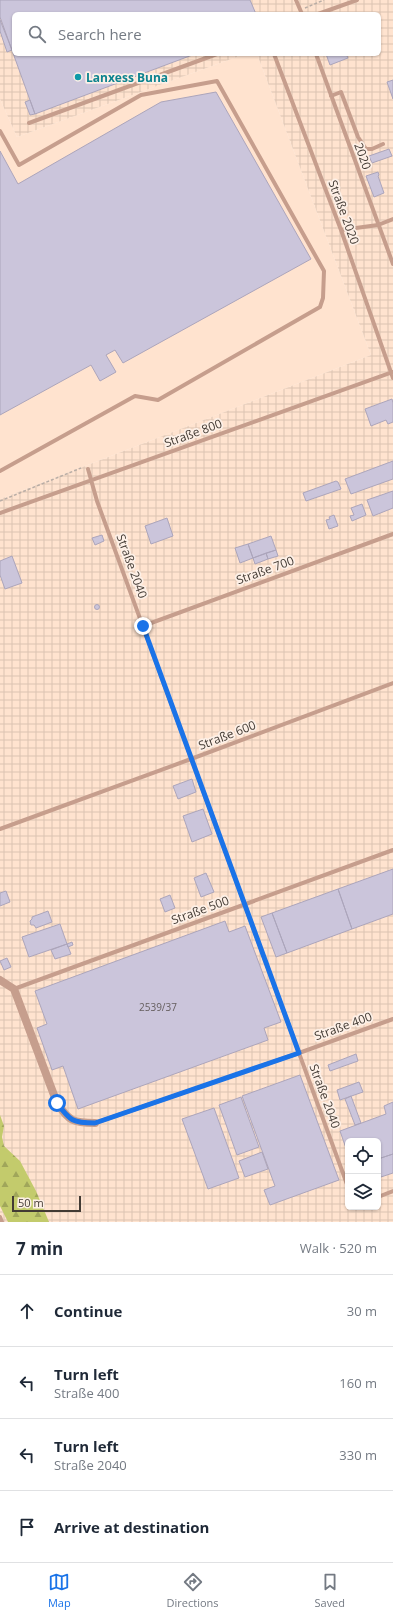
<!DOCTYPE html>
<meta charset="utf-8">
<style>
:root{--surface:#fff;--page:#f6f6f7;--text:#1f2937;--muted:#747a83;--line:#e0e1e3;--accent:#1a73e8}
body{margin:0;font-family:"Open Sans",sans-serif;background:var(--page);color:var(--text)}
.controls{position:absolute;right:12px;bottom:12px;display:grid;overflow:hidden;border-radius:6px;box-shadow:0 1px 3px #0004}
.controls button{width:36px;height:36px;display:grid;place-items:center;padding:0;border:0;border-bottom:1px solid var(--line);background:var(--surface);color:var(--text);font:20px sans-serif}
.scale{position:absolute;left:12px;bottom:10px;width:69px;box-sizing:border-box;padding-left:4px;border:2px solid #433b34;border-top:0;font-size:11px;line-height:14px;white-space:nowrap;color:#433b34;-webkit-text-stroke:3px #fdf0e7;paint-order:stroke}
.stop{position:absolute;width:12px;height:12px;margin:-9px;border:3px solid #1a73e8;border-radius:50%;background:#fff}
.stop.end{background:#1a73e8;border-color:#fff;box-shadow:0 1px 4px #0008}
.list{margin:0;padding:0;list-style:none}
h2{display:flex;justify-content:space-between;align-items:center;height:52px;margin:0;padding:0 16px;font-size:17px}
h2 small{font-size:13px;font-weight:400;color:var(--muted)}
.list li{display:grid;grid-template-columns:26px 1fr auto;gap:12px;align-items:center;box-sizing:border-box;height:72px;padding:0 16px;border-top:1px solid var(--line)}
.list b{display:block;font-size:15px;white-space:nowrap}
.list p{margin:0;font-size:13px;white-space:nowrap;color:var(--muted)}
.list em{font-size:13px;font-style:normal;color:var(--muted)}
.icon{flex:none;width:22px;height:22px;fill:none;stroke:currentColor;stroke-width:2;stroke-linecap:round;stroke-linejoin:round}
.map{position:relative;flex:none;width:393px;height:1222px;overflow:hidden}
.search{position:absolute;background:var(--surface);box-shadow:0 1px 3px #0004;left:12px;right:12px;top:12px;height:44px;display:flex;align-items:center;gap:10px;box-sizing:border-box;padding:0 14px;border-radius:6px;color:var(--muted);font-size:15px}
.sheet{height:340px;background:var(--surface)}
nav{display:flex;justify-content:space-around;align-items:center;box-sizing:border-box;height:56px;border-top:1px solid var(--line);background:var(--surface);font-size:11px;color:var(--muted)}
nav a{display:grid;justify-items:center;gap:2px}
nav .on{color:var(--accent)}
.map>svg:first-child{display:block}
.built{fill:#ffe3cf}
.industrial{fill:url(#industrial-grid);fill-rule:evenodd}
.forest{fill:url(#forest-firs)}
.building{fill:#cbc5db;stroke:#aca5bb}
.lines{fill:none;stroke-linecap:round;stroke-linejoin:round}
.path{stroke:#b9ada5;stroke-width:1.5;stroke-dasharray:3 2;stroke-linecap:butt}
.service{stroke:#c69e8d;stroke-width:4}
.minor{stroke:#c69e8d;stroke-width:8}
.route{stroke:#1a73e8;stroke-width:5}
.culture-dot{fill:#0f9aa8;stroke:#fdf0e7;stroke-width:1.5}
.labels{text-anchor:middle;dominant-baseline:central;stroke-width:3.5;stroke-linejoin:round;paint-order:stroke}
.number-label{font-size:10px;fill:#655e5e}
.culture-label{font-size:12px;font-weight:bold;fill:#0d838f;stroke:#fdf0e7;text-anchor:start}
.street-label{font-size:12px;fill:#433b34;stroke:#fdf0e7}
</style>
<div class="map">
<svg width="393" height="1222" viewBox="0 0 393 1222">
<defs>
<pattern id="industrial-grid" width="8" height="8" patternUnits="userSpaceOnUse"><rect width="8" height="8" fill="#ffe3cf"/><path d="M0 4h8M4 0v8" fill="none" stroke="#dcc4b2"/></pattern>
<pattern id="forest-firs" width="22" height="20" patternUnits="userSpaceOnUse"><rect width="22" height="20" fill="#c3cb6c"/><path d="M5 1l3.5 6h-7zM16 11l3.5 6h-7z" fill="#a0a65a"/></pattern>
</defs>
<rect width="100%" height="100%" fill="#fdf0e7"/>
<path class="built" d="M 245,54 L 257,54 L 371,355 L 0,499 L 0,99 L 17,137 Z"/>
<path class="industrial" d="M 0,0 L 393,0 L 393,1222 L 0,1222 L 0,499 L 371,355 L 257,54 L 379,54 L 379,14 L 14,14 L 14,54 L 245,54 L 17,137 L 0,99 ZM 348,1141 L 378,1141 L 378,1207 L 348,1207 Z"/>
<path class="forest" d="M 0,1115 L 4,1126 L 2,1137 L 4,1146 L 20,1161 L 36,1191 L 49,1222 L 8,1222 L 0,1206 Z"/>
<path class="building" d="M 0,0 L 250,0 L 256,14 L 14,14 L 14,54 L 195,54 L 35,114 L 0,17 Z
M 0,20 L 12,50 L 7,52 L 0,31 Z
M 326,54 L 346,54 L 348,58 L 330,65 Z
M 393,80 L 393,99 L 387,82 Z
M 216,92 L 311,259 L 123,363 L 115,350 L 106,355 L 116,372 L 100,381 L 91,365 L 0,415 L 0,151 L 18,184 L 161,102 Z
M 30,100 L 35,114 L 30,115 L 25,102 Z
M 389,149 L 392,156 L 372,163 L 369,156 Z
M 378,172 L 379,175 L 378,176 L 384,193 L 374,197 L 366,176 Z
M 392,399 L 393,403 L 393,422 L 388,424 L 386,420 L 371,426 L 365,409 Z
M 393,461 L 393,479 L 351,494 L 345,479 Z
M 336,481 L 338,482 L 341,489 L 306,501 L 303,493 Z
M 393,491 L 393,508 L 373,516 L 367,500 Z
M 362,504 L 366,515 L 352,521 L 350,516 L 354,515 L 351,508 Z
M 334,515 L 338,526 L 329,529 L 326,520 L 330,519 L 329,517 Z
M 167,518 L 173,536 L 151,544 L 145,526 Z
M 102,535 L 104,541 L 95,545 L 92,538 Z
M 271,536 L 276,550 L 253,558 L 248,544 Z
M 248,544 L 253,558 L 240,563 L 235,548 Z
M 276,550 L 278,556 L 268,559 L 266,553 Z
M 266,553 L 268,559 L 255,564 L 253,558 Z
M 12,556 L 22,583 L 5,589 L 0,575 L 0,561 Z
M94.5 607a2.5 2.5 0 1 1 5 0a2.5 2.5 0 1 1-5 0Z
M 192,779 L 196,792 L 178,799 L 173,786 Z
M 203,809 L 212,834 L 192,842 L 183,816 Z
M 393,869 L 393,914 L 352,929 L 338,889 Z
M 206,873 L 214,892 L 201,897 L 194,878 Z
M 338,889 L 352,929 L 287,953 L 272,913 Z
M 6,891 L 10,902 L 0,906 L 0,893 Z
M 170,895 L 175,908 L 165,912 L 160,899 Z
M 48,911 L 52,922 L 36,928 L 34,925 L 31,925 L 30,921 L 32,919 L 32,917 Z
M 272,913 L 287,953 L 276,957 L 261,917 Z
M 225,921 L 229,932 L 245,926 L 281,1022 L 264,1028 L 268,1040 L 78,1109 L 63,1066 L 52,1070 L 37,1028 L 47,1024 L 35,991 Z
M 60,924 L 67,944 L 29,957 L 22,937 Z
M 72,942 L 73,945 L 68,947 L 67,944 Z
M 67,944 L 71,954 L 55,959 L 51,950 Z
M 7,958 L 11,967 L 4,970 L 0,961 Z
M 356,1054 L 358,1061 L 330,1071 L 328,1065 Z
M 300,1075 L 339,1180 L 270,1205 L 264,1190 L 275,1186 L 242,1096 Z
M 359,1082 L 363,1092 L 340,1100 L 337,1090 Z
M 351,1096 L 361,1123 L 355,1125 L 345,1099 Z
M 241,1097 L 259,1147 L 237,1155 L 219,1105 Z
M 393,1102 L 393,1154 L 378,1159 L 378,1141 L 348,1141 L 348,1154 L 340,1131 L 386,1114 L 384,1106 Z
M 214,1108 L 239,1178 L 208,1189 L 182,1119 Z
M 262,1152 L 268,1169 L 245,1177 L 239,1161 Z
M 393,1154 L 393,1173 L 378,1178 L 378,1159 Z"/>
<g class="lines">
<path class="path" d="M 305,8 L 324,0
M 0,501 L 81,468"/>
<path class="service" d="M 296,0 L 302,14
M 318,14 L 357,0
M 274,54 L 341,230 L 393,378
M 316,54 L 393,264
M 331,96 L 341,92 L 358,137 L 366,149 L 372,149 L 383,144
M 29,123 L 217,54
M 0,131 L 19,165 L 141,95 L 217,81 L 324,271 L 323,298 L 320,307 L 158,400 L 135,396 L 0,471
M 341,230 L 378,225 L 393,219
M 88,469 L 97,501 L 348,1187
M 0,513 L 393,372
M 143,626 L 393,534
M 0,829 L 191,759 L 393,683
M 14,989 L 393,850
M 95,1123 L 299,1053 L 393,1019
M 378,1197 L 393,1191
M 0,1217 L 2,1222"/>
<path class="minor" d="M 0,980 L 14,989 L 57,1103 C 69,1121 73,1123 95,1123"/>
</g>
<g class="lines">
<path class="route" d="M 57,1103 C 70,1121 73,1123 95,1123 L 299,1053 L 143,626"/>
</g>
<circle class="culture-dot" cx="78" cy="77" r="4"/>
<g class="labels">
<g class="number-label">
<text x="158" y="1007">2539/37</text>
</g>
<g class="culture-label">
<text x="86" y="77">Lanxess Buna</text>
</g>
<g class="street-label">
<text transform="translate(363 156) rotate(70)">2020</text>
<text transform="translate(344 212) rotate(70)">Straße 2020</text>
<text transform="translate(193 433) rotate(-20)">Straße 800</text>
<text transform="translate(132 566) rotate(70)">Straße 2040</text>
<text transform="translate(265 570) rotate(-20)">Straße 700</text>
<text transform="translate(227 735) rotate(-21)">Straße 600</text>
<text transform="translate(200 910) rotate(-20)">Straße 500</text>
<text transform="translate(343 1026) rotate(-20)">Straße 400</text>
<text transform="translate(325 1096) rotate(70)">Straße 2040</text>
</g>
</g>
</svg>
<div class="controls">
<button><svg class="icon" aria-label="locate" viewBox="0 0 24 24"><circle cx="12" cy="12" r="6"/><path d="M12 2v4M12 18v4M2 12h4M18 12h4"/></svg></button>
<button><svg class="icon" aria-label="layers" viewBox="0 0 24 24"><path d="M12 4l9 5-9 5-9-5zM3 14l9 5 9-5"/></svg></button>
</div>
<div class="scale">50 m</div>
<div class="stop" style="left:57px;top:1103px"></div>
<div class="stop end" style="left:143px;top:626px"></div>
<div class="search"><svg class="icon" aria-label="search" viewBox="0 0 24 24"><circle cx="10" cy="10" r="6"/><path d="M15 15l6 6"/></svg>Search here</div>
</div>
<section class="sheet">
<h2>7 min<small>Walk · 520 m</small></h2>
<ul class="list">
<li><svg class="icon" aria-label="ahead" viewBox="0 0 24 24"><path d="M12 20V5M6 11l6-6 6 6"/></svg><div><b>Continue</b></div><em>30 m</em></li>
<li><svg class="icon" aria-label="left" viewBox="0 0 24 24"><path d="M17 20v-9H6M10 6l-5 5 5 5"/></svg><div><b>Turn left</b><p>Straße 400</p></div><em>160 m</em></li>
<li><svg class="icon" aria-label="left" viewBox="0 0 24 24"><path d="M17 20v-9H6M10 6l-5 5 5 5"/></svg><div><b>Turn left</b><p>Straße 2040</p></div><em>330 m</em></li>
<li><svg class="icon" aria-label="arrive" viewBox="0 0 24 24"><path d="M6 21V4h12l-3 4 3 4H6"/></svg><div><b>Arrive at destination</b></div></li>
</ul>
</section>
<nav>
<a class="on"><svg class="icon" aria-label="map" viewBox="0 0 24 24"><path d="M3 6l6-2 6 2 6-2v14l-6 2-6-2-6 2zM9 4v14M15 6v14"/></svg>Map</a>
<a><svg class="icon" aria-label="directions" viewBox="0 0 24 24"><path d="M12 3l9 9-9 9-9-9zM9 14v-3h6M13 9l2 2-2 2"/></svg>Directions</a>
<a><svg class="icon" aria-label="saved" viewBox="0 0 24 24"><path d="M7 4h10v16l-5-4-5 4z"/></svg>Saved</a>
</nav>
